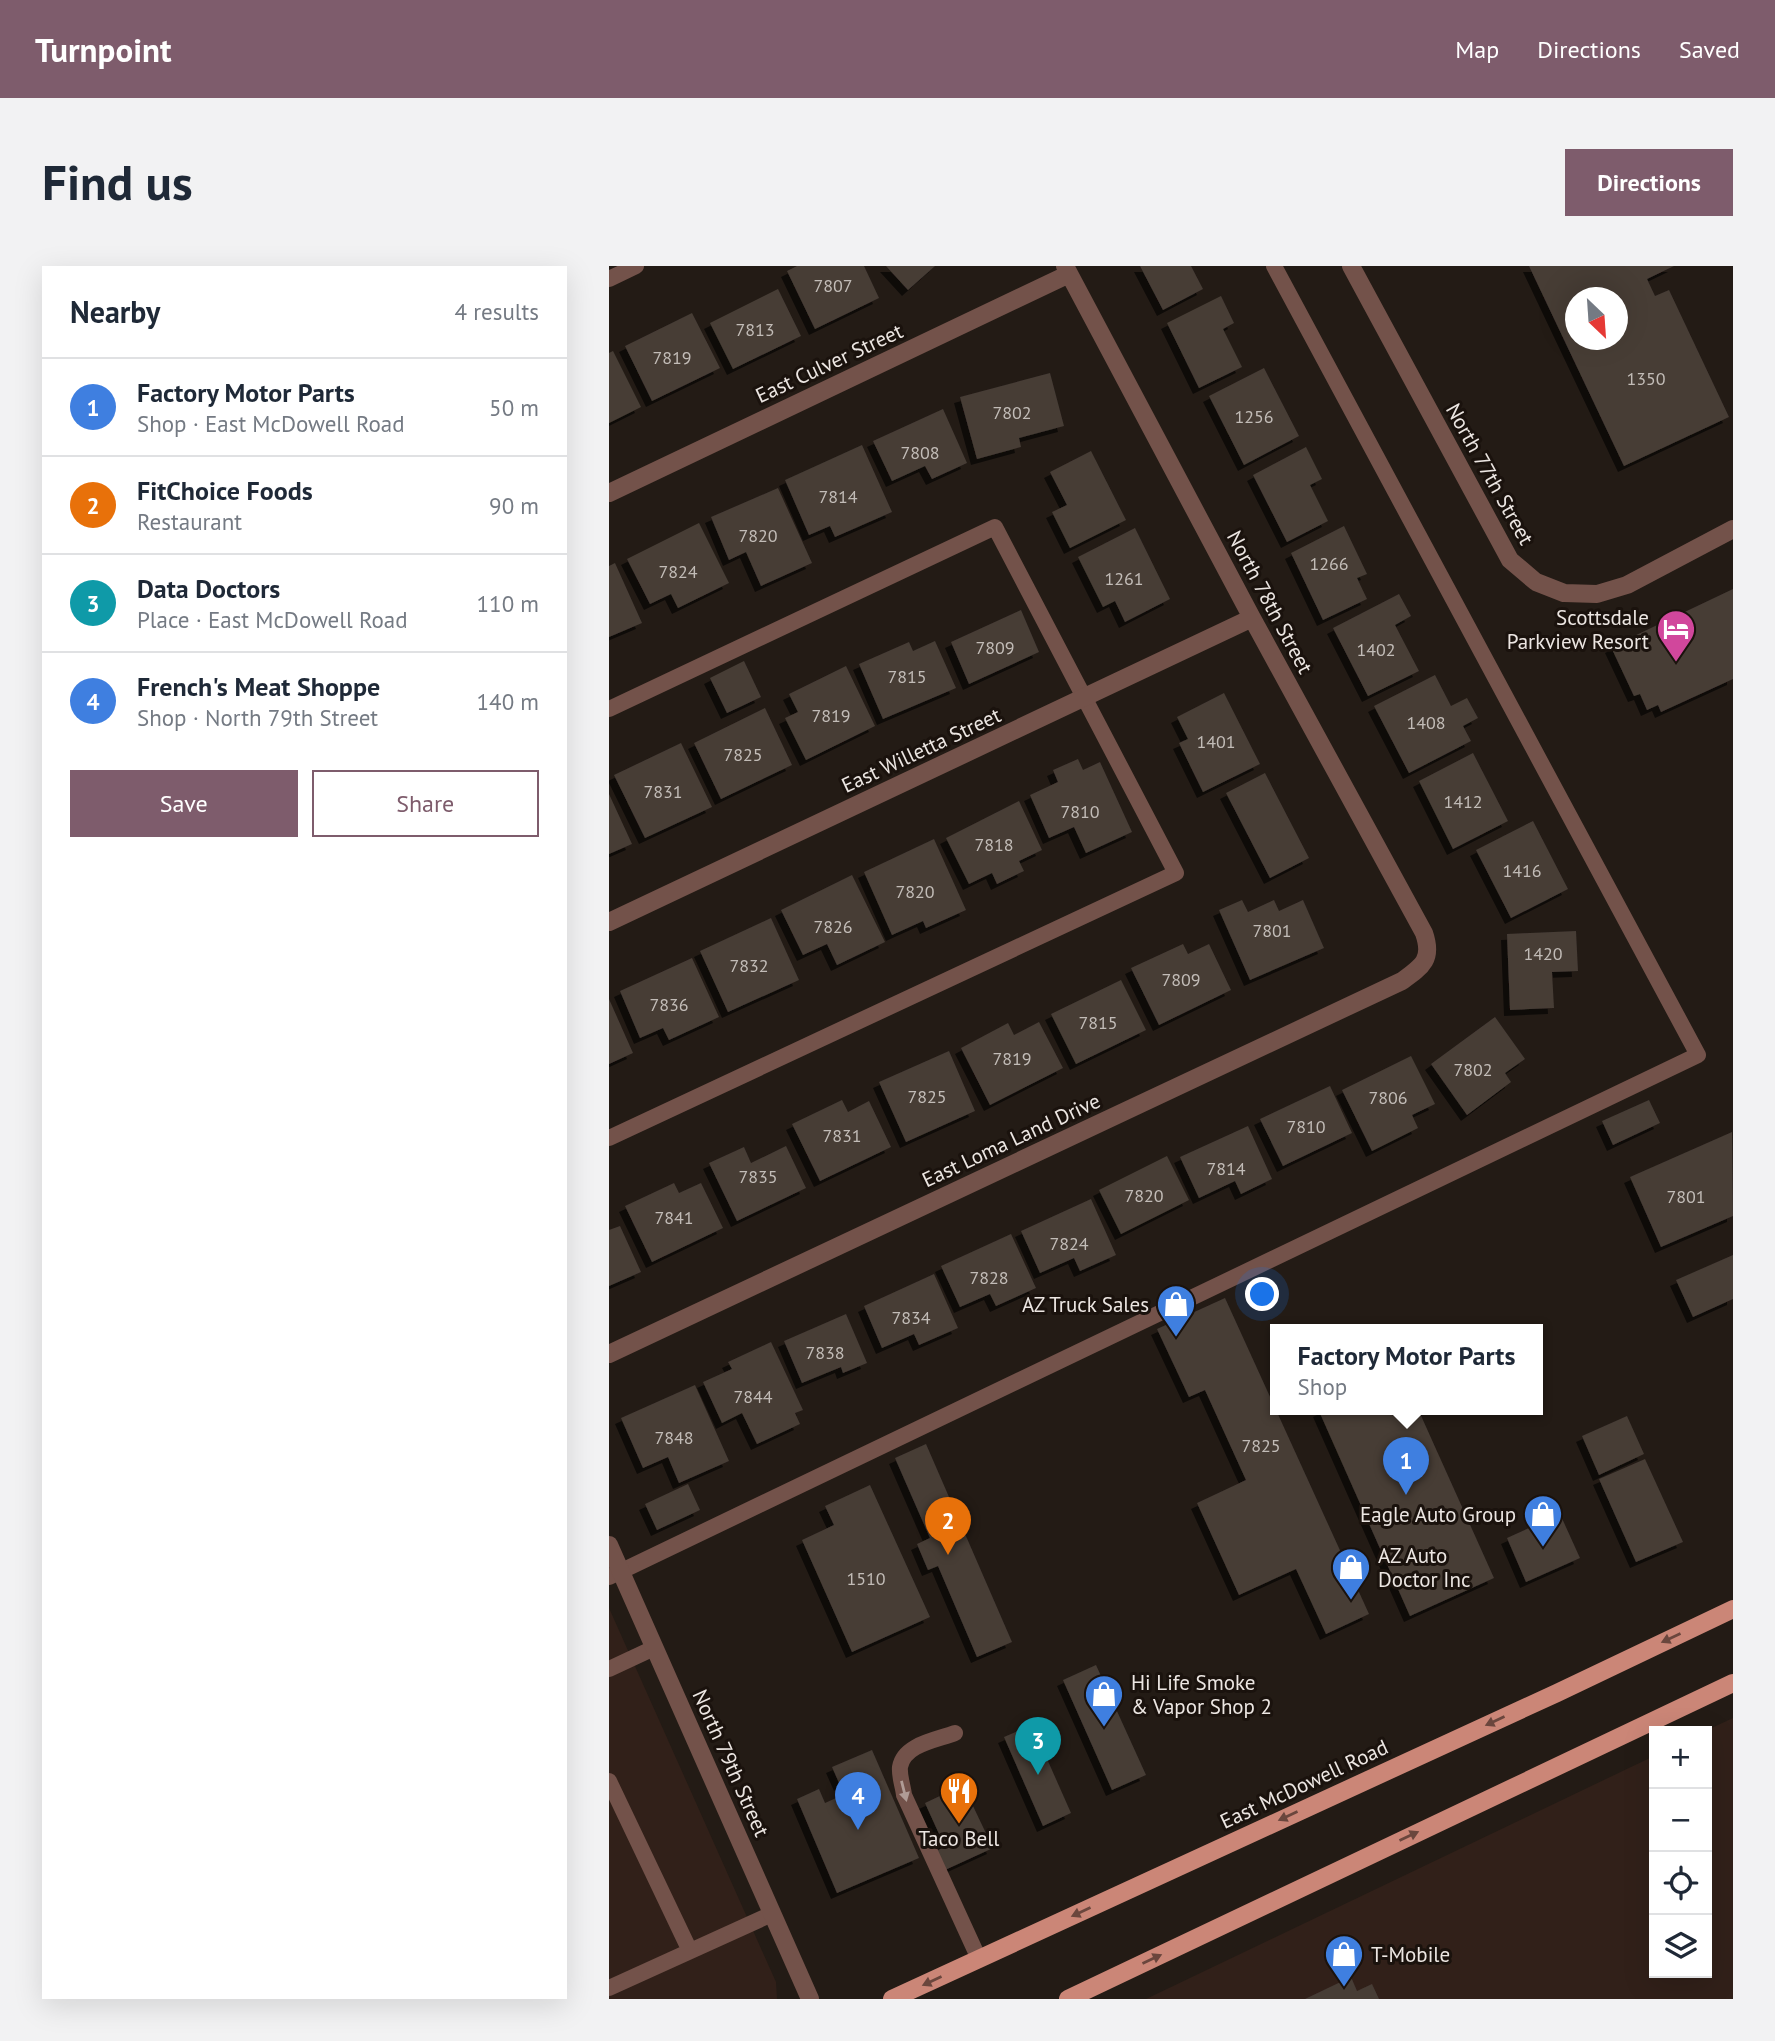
<!DOCTYPE html>
<meta charset="utf-8">
<style>
:root{--surface:#fff;--page:#f2f2f3;--text:#1f2937;--muted:#747a83;--line:#e0e1e3;--accent:#7e5c6c}
body{margin:0;font-family:"PT Sans",sans-serif;background:var(--page);color:var(--text)}
.controls{position:absolute;right:21px;bottom:21px;display:grid;overflow:hidden;border-radius:0px;box-shadow:0 7px 28px #0002}
.controls button{width:63px;height:63px;display:grid;place-items:center;padding:0;border:0;border-bottom:2px solid var(--line);background:var(--surface);color:var(--text);font:35px sans-serif}
.compass{position:absolute;left:956px;top:21px;width:63px;height:63px;border-radius:50%;background:var(--surface);box-shadow:0 7px 28px #0002;rotate:155deg}
.you{position:absolute;left:654px;top:1029px;width:24px;height:24px;margin:-18px;border:5px solid #fff;border-radius:50%;background:#1a73e8;box-shadow:0 0 0 10px #1a73e833}
.badge{display:grid;place-items:center;width:46px;height:46px;border-radius:50%;background:var(--accent);color:#fff;font-size:23px;font-weight:700}
.pin{position:absolute;translate:-50% -58px;filter:drop-shadow(0 2px 4px #0008)}
.pin::after{content:'';position:absolute;top:37px;width:24px;height:21px;background:inherit;clip-path:polygon(0 0,100% 0,50% 100%)}
.popup{position:absolute;left:661px;top:1058px;width:273px;height:91px;box-sizing:border-box;display:grid;place-content:center;border-radius:0px;background:var(--surface);filter:drop-shadow(0 2px 5px #0005);font-size:23px;white-space:nowrap;color:var(--muted)}
.popup b{font-size:26px;color:var(--text)}
.popup::after{content:'';position:absolute;left:50%;top:100%;margin-left:-14px;border:14px solid transparent;border-top-color:var(--surface)}
.list{margin:0;padding:0;list-style:none}
h2{display:flex;justify-content:space-between;align-items:center;height:91px;margin:0;padding:0 28px;font-size:30px}
h2 small{font-size:23px;font-weight:400;color:var(--muted)}
.list li{display:grid;grid-template-columns:46px 1fr auto;gap:21px;align-items:center;box-sizing:border-box;height:98px;padding:0 28px;border-top:2px solid var(--line)}
.list b{display:block;font-size:26px;white-space:nowrap}
.list p{margin:0;font-size:23px;white-space:nowrap;color:var(--muted)}
.list em{font-size:23px;font-style:normal;color:var(--muted)}
.actions{display:flex;gap:14px;padding:21px 28px}
.actions a{flex:1;padding:16px 0;border:2px solid var(--accent);border-radius:0px;text-align:center;font-size:24px;color:var(--accent)}
.actions .main{background:var(--accent);color:#fff}
.icon{flex:none;width:38px;height:38px;fill:none;stroke:currentColor;stroke-width:2;stroke-linecap:round;stroke-linejoin:round}
.map{position:relative;flex:none;width:1124px;height:1733px;overflow:hidden;border-radius:0px}
header{display:flex;align-items:center;gap:42px;box-sizing:border-box;height:98px;padding:0 35px;background:var(--accent);color:#fff}
header strong{font-size:33px}
nav{display:flex;gap:38px;margin-inline-start:auto;font-size:24px}
.intro{display:flex;align-items:center;justify-content:space-between;box-sizing:border-box;height:168px;padding:0 42px}
h1{margin:0;font-size:49px}
.button{padding:18px 32px;border-radius:0px;background:var(--accent);color:#fff;font-size:24px;font-weight:700}
main{display:flex;gap:42px;padding:0 42px}
aside{flex:1;background:var(--surface);border-radius:0px;box-shadow:0 7px 28px #0002}
.map>svg:first-child{display:block}
.commercial{fill:#312019}
.building{fill:#463c36;fill-rule:evenodd;filter:url(#shadow)}
.lines{fill:none;stroke-linecap:round;stroke-linejoin:round}
.lane{stroke:#73524a;stroke-width:16}
.street{stroke:#73524a;stroke-width:18}
.primary{stroke:#cb8677;stroke-width:18}
.oneway{fill:#6a463d}
.oneway2{fill:#b09c96}
.labels{text-anchor:middle;dominant-baseline:central;stroke-width:6;stroke-linejoin:round;paint-order:stroke}
.number-label{font-size:18px;fill:#c2bcb7}
.street-label{font-size:21px;fill:#ece6e2;stroke:#1a120d}
.poi-label{font-size:21px;fill:#ece6e2;stroke:#1a120d;text-anchor:end}
</style>
<header>
<strong>Turnpoint</strong>
<nav><a>Map</a><a>Directions</a><a>Saved</a></nav>
</header>
<div class="intro"><h1>Find us</h1><a class="button">Directions</a></div>
<main>
<aside>
<h2>Nearby<small>4 results</small></h2>
<ul class="list">
<li><span class="badge" style="background:#3f7fe0">1</span><div><b>Factory Motor Parts</b><p>Shop · East McDowell Road</p></div><em>50 m</em></li>
<li><span class="badge" style="background:#e8710a">2</span><div><b>FitChoice Foods</b><p>Restaurant</p></div><em>90 m</em></li>
<li><span class="badge" style="background:#0f9aa8">3</span><div><b>Data Doctors</b><p>Place · East McDowell Road</p></div><em>110 m</em></li>
<li><span class="badge" style="background:#3f7fe0">4</span><div><b>French's Meat Shoppe</b><p>Shop · North 79th Street</p></div><em>140 m</em></li>
</ul>
<div class="actions"><a class="main">Save</a><a>Share</a></div>
</aside>
<div class="map">
<svg width="1124" height="1733" viewBox="0 0 1124 1733">
<defs>
<filter id="shadow"><feDropShadow dx="-6" dy="6" stdDeviation="0" flood-color="#0009"/></filter>
</defs>
<rect width="100%" height="100%" fill="#231b15"/>
<path class="commercial" d="M 0,1342 L 167,1716 L 168,1733 L 0,1733 Z
M 1124,1452 L 1124,1733 L 537,1733 L 1045,1490 L 1045,1707 L 1098,1707 L 1098,1465 L 1096,1465 Z"/>
<path class="building" d="M 188,0 L 255,0 L 270,32 L 206,63 L 178,5 Z
M 277,0 L 326,0 L 299,24 Z
M 531,0 L 582,0 L 594,23 L 554,44 Z
M 920,0 L 1065,0 L 1038,13 L 1046,30 L 1060,24 L 1120,151 L 1015,200 ZM 967,32 L 1009,32 L 1009,74 L 967,74 Z
M 169,23 L 192,70 L 124,103 L 101,57 Z
M 612,30 L 625,57 L 614,63 L 633,101 L 590,122 L 558,57 Z
M 83,47 L 111,102 L 43,135 L 16,80 Z
M 4,85 L 32,141 L 0,157 L 0,87 Z
M 655,102 L 690,170 L 635,199 L 600,130 Z
M 441,107 L 455,160 L 410,172 L 412,181 L 368,193 L 351,131 Z
M 334,143 L 358,197 L 323,213 L 316,200 L 283,215 L 264,175 Z
M 253,179 L 283,246 L 226,271 L 221,260 L 200,269 L 176,214 Z
M 697,181 L 713,213 L 701,219 L 719,255 L 678,276 L 644,209 Z
M 482,185 L 517,254 L 461,282 L 443,246 L 458,239 L 441,206 Z
M 169,222 L 203,297 L 152,320 L 137,286 L 120,294 L 102,251 Z
M 90,257 L 120,317 L 69,342 L 62,328 L 41,338 L 18,293 Z
M 735,260 L 758,308 L 748,312 L 758,333 L 714,354 L 682,287 Z
M 526,262 L 561,333 L 516,356 L 506,335 L 494,341 L 469,291 Z
M 6,297 L 33,357 L 0,371 L 0,300 Z
M 1124,323 L 1124,413 L 1052,446 L 1049,439 L 1038,444 L 1031,428 L 1025,430 L 1002,381 Z
M 790,328 L 802,350 L 786,359 L 810,405 L 759,430 L 724,362 Z
M 412,344 L 430,386 L 360,418 L 342,376 Z
M 326,375 L 347,422 L 274,453 L 250,398 L 300,376 L 304,385 Z
M 135,395 L 152,431 L 118,447 L 101,412 Z
M 237,400 L 266,460 L 197,494 L 176,452 L 189,446 L 180,428 Z
M 826,409 L 842,440 L 858,432 L 869,452 L 854,460 L 862,475 L 800,507 L 765,440 Z
M 615,427 L 651,498 L 594,526 L 570,477 L 579,473 L 568,451 Z
M 156,442 L 183,499 L 112,533 L 85,477 Z
M 72,477 L 103,541 L 36,572 L 5,509 Z
M 864,487 L 899,555 L 844,583 L 810,515 Z
M 469,493 L 474,504 L 491,496 L 523,566 L 477,587 L 465,561 L 440,572 L 421,529 L 449,516 L 444,504 Z
M 656,507 L 700,592 L 661,612 L 617,527 Z
M 0,528 L 23,578 L 0,588 Z
M 410,535 L 433,584 L 410,595 L 415,605 L 388,618 L 383,607 L 360,618 L 337,572 Z
M 924,555 L 959,623 L 902,652 L 867,584 Z
M 325,573 L 357,644 L 317,662 L 314,655 L 283,669 L 255,606 Z
M 243,609 L 276,676 L 228,699 L 218,678 L 194,689 L 172,644 Z
M 633,634 L 639,646 L 665,634 L 670,645 L 694,634 L 715,682 L 641,714 L 610,644 Z
M 162,652 L 190,714 L 119,746 L 91,685 Z
M 967,665 L 969,705 L 943,706 L 945,742 L 901,744 L 898,668 Z
M 574,678 L 579,688 L 600,678 L 622,724 L 550,759 L 522,702 Z
M 83,692 L 110,751 L 60,774 L 54,762 L 31,772 L 11,725 Z
M 512,714 L 537,764 L 467,798 L 442,748 Z
M 0,733 L 24,787 L 0,798 Z
M 886,751 L 916,793 L 896,807 L 902,816 L 858,849 L 822,798 Z
M 430,756 L 454,802 L 381,839 L 352,782 L 399,757 L 405,769 Z
M 340,785 L 366,845 L 297,876 L 270,816 Z
M 802,790 L 826,838 L 803,849 L 809,862 L 763,885 L 733,824 Z
M 721,820 L 743,867 L 674,900 L 651,853 Z
M 233,834 L 239,846 L 260,835 L 282,881 L 211,915 L 183,858 Z
M 1040,834 L 1051,857 L 1004,879 L 993,855 Z
M 639,860 L 663,913 L 632,928 L 626,915 L 590,932 L 571,891 Z
M 1123,866 L 1124,950 L 1052,981 L 1021,911 Z
M 177,880 L 197,922 L 128,955 L 100,897 L 135,881 L 142,897 Z
M 558,890 L 580,934 L 512,968 L 490,924 Z
M 65,917 L 70,927 L 92,917 L 114,962 L 43,996 L 16,940 Z
M 482,933 L 507,989 L 471,1005 L 465,992 L 431,1007 L 412,965 Z
M 11,960 L 32,1006 L 0,1020 L 0,964 Z
M 402,968 L 427,1022 L 387,1040 L 381,1028 L 351,1041 L 332,1000 Z
M 1124,989 L 1124,1033 L 1084,1051 L 1067,1014 Z
M 325,1008 L 349,1062 L 310,1079 L 305,1068 L 273,1082 L 255,1040 Z
M 616,1032 L 760,1348 L 717,1368 L 687,1303 L 630,1329 L 588,1237 L 637,1214 L 596,1124 L 580,1131 L 548,1063 Z
M 237,1048 L 258,1097 L 234,1107 L 232,1101 L 193,1117 L 175,1075 Z
M 162,1076 L 194,1144 L 186,1147 L 191,1158 L 148,1178 L 133,1147 L 113,1157 L 94,1116 L 123,1103 L 119,1096 Z
M 86,1119 L 120,1195 L 70,1217 L 59,1191 L 34,1202 L 12,1152 Z
M 714,1143 L 809,1143 L 885,1312 L 801,1350 L 710,1145 Z
M 1018,1150 L 1035,1188 L 990,1209 L 973,1170 Z
M 317,1178 L 403,1376 L 368,1391 L 329,1300 L 319,1304 L 308,1278 L 321,1272 L 286,1192 Z
M 1036,1193 L 1074,1276 L 1027,1296 L 990,1213 Z
M 79,1218 L 91,1244 L 48,1264 L 36,1238 Z
M 261,1219 L 321,1351 L 243,1386 L 193,1274 L 225,1259 L 216,1240 Z
M 951,1248 L 971,1292 L 917,1316 L 898,1272 Z
M 487,1399 L 537,1509 L 503,1524 L 454,1414 Z
M 423,1459 L 462,1547 L 434,1560 L 395,1471 Z
M 263,1484 L 310,1592 L 228,1627 L 188,1533 L 210,1523 L 216,1537 L 254,1520 L 250,1510 L 231,1519 L 223,1501 Z
M 354,1519 L 384,1582 L 336,1604 L 327,1585 L 336,1581 L 316,1537 Z
M 742,1711 L 748,1725 L 763,1718 L 770,1733 L 696,1733 Z"/>
<g class="lines">
<path class="lane" d="M 0,13 L 27,0
M 0,443 L 386,261 L 567,607 L 0,872
M 0,1311 L 1089,789 L 665,0
M 0,1403 L 45,1382
M 346,1467 C 328,1474 295,1478 291,1501 C 290,1510 294,1520 295,1529 L 370,1693
M 0,1515 L 81,1685
M 0,1722 L 163,1648"/>
<path class="street" d="M 742,0 L 901,294 L 927,316 L 955,327 L 988,328 L 1018,319 L 1124,263
M 0,227 L 460,8
M 0,656 L 643,352
M 0,1088 L 793,715 C 814,700 824,693 815,667 L 643,352 L 456,0
M 0,1279 L 201,1733"/>
<path class="primary" d="M 283,1733 L 948,1427 L 1124,1343
M 459,1733 L 1124,1417"/>
</g>
<defs><path id="oneway-solid" d="M-6-.8H1V-3.2L6.5 0L1 3.2V.8H-6Z" transform="scale(1.75)"/></defs>
<g class="oneway">
<use href="#oneway-solid" transform="translate(1062 1372) rotate(155)"/>
<use href="#oneway-solid" transform="translate(886 1455) rotate(155)"/>
<use href="#oneway-solid" transform="translate(679 1550) rotate(155)"/>
<use href="#oneway-solid" transform="translate(800 1570) rotate(-25)"/>
<use href="#oneway-solid" transform="translate(472 1646) rotate(155)"/>
<use href="#oneway-solid" transform="translate(543 1693) rotate(-25)"/>
<use href="#oneway-solid" transform="translate(323 1715) rotate(155)"/>
</g>
<use class="oneway2" href="#oneway-solid" transform="translate(295 1525) rotate(76)"/>
<defs>
<g id="hotel-pin" transform="scale(2.0125)"><path d="M0 17L-7.5 6A9.5 9.5 0 1 1 7.5 6Z" fill="#d1479c" stroke="#1a120d"/><path d="M-6-4.5h1.5V1H6V5H4.5V3h-9V5H-6ZM-4 0a1.8 1.8 0 1 1 3.6 0ZM.5 0V-2.5h3Q6-2.5 6 0Z" fill="#fff"/></g>
<g id="shop-pin" transform="scale(2.0125)"><path d="M0 17L-7.5 6A9.5 9.5 0 1 1 7.5 6Z" fill="#3f7fe0" stroke="#1a120d"/><path d="M-5-2.5h2.3a2.7 3.5 0 0 1 5.4 0H5L5.5 6h-11ZM-1.5-2.5h3a1.5 2.3 0 0 0-3 0Z" fill="#fff"/></g>
<g id="restaurant-pin" transform="scale(2.0125)"><path d="M0 17L-7.5 6A9.5 9.5 0 1 1 7.5 6Z" fill="#e8710a" stroke="#1a120d"/><path d="M-5-6h1v4h1v-4h1v4h1v-4h1v5L-1.5 .5V6h-2V.5L-5-1ZM5-6V6H3V1.5H1.5Q1.5-4 5-6Z" fill="#fff"/></g>
</defs>
<g fill-rule="evenodd">
<use href="#hotel-pin" x="1067" y="363"/>
<use href="#shop-pin" x="567" y="1038"/>
<use href="#shop-pin" x="934" y="1248"/>
<use href="#shop-pin" x="742" y="1301"/>
<use href="#shop-pin" x="495" y="1428"/>
<use href="#restaurant-pin" x="350" y="1525"/>
<use href="#shop-pin" x="735" y="1688"/>
</g>
<g class="labels">
<g class="number-label">
<text x="224" y="19">7807</text>
<text x="146" y="63">7813</text>
<text x="63" y="91">7819</text>
<text x="1037" y="112">1350</text>
<text x="403" y="146">7802</text>
<text x="645" y="150">1256</text>
<text x="311" y="186">7808</text>
<text x="229" y="230">7814</text>
<text x="149" y="269">7820</text>
<text x="720" y="297">1266</text>
<text x="69" y="305">7824</text>
<text x="515" y="312">1261</text>
<text x="386" y="381">7809</text>
<text x="767" y="383">1402</text>
<text x="298" y="410">7815</text>
<text x="222" y="449">7819</text>
<text x="817" y="456">1408</text>
<text x="607" y="475">1401</text>
<text x="134" y="488">7825</text>
<text x="54" y="525">7831</text>
<text x="854" y="535">1412</text>
<text x="471" y="545">7810</text>
<text x="385" y="578">7818</text>
<text x="913" y="604">1416</text>
<text x="306" y="625">7820</text>
<text x="224" y="660">7826</text>
<text x="663" y="664">7801</text>
<text x="934" y="687">1420</text>
<text x="140" y="699">7832</text>
<text x="572" y="713">7809</text>
<text x="60" y="738">7836</text>
<text x="489" y="756">7815</text>
<text x="403" y="792">7819</text>
<text x="864" y="803">7802</text>
<text x="318" y="830">7825</text>
<text x="779" y="831">7806</text>
<text x="697" y="860">7810</text>
<text x="233" y="869">7831</text>
<text x="617" y="902">7814</text>
<text x="149" y="910">7835</text>
<text x="535" y="929">7820</text>
<text x="1077" y="930">7801</text>
<text x="65" y="951">7841</text>
<text x="460" y="977">7824</text>
<text x="380" y="1011">7828</text>
<text x="302" y="1051">7834</text>
<text x="216" y="1086">7838</text>
<text x="144" y="1130">7844</text>
<text x="65" y="1171">7848</text>
<text x="652" y="1179">7825</text>
<text x="257" y="1312">1510</text>
</g>
<g class="street-label">
<text transform="translate(220 97) rotate(-25)">East Culver Street</text>
<text transform="translate(881 208) rotate(61)">North 77th Street</text>
<text transform="translate(661 336) rotate(62)">North 78th Street</text>
<text transform="translate(312 484) rotate(-25)">East Willetta Street</text>
<text transform="translate(402 874) rotate(-25)">East Loma Land Drive</text>
<text transform="translate(122 1497) rotate(66)">North 79th Street</text>
<text transform="translate(695 1518) rotate(-25)">East McDowell Road</text>
</g>
<g class="poi-label">
<text x="1040" y="351">Scottsdale<tspan x="1040" dy="24">Parkview Resort</tspan></text>
<text x="540" y="1038">AZ Truck Sales</text>
<text x="907" y="1248">Eagle Auto Group</text>
<text x="769" y="1289" text-anchor="start">AZ Auto<tspan x="769" dy="24">Doctor Inc</tspan></text>
<text x="522" y="1416" text-anchor="start">Hi Life Smoke<tspan x="522" dy="24">&amp; Vapor Shop 2</tspan></text>
<text x="350" y="1572" text-anchor="middle">Taco Bell</text>
<text x="762" y="1688" text-anchor="start">T-Mobile</text>
</g>
</g>
</svg>
<div class="controls">
<button>+</button>
<button>−</button>
<button><svg class="icon" aria-label="locate" viewBox="0 0 24 24"><circle cx="12" cy="12" r="6"/><path d="M12 2v4M12 18v4M2 12h4M18 12h4"/></svg></button>
<button><svg class="icon" aria-label="layers" viewBox="0 0 24 24"><path d="M12 4l9 5-9 5-9-5zM3 14l9 5 9-5"/></svg></button>
</div>
<svg class="compass" viewBox="-18 -18 36 36"><path d="M0-13l5 13h-10z" fill="#e53935"/><path d="M0 13l5-13h-10z" fill="#747a83"/></svg>
<div class="you"></div>
<div class="pin badge" style="left:797px;top:1229px;background:#3f7fe0">1</div>
<div class="popup"><b>Factory Motor Parts</b>Shop</div>
<div class="pin badge" style="left:339px;top:1289px;background:#e8710a">2</div>
<div class="pin badge" style="left:429px;top:1509px;background:#0f9aa8">3</div>
<div class="pin badge" style="left:249px;top:1564px;background:#3f7fe0">4</div>
</div>
</main>
